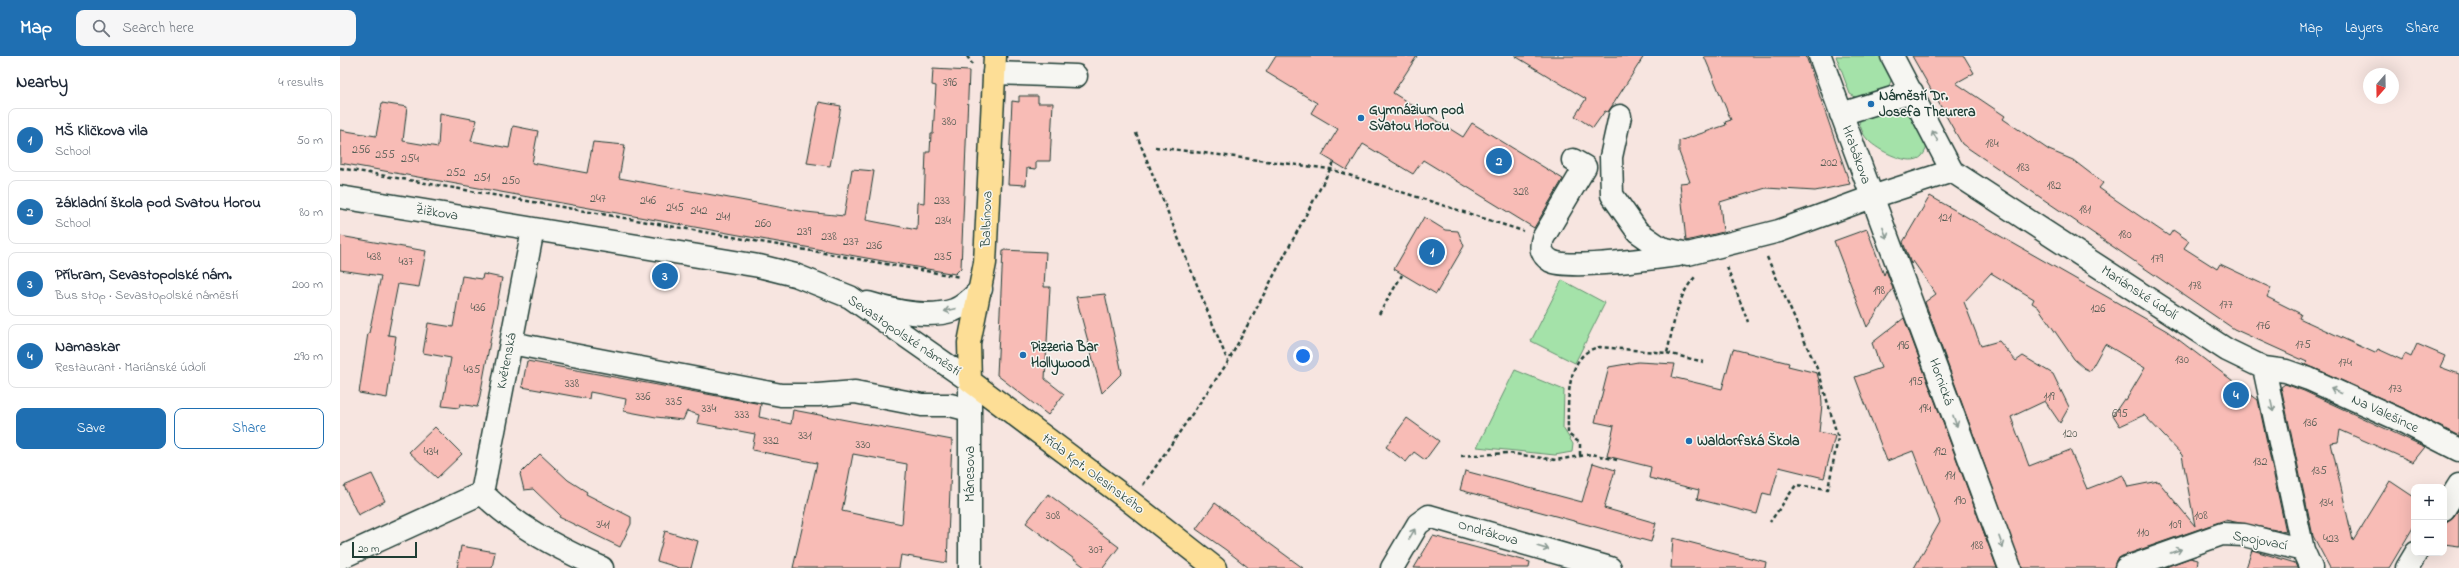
<!DOCTYPE html>
<meta charset="utf-8">
<style>
:root{--surface:#fff;--page:#f6f6f7;--text:#1f2937;--muted:#747a83;--line:#e0e1e3;--accent:#1f6fb2}
body{margin:0;font-family:"Indie Flower",sans-serif;background:var(--page);color:var(--text)}
.controls{position:absolute;right:12px;bottom:12px;display:grid;overflow:hidden;border-radius:8px;box-shadow:0 4px 16px #0002}
.controls button{width:36px;height:36px;display:grid;place-items:center;padding:0;border:0;border-bottom:1px solid var(--line);background:var(--surface);color:var(--text);font:20px sans-serif}
.compass{position:absolute;left:2023px;top:12px;width:36px;height:36px;border-radius:50%;background:var(--surface);box-shadow:0 4px 16px #0002;rotate:200deg}
.scale{position:absolute;left:12px;bottom:10px;width:65px;box-sizing:border-box;padding-left:4px;border:2px solid #1f3d34;border-top:0;font-size:11px;line-height:14px;white-space:nowrap;color:#1f3d34;-webkit-text-stroke:3px #f6f6f2;paint-order:stroke}
.you{position:absolute;left:963px;top:300px;width:14px;height:14px;margin:-10px;border:3px solid #fff;border-radius:50%;background:#1a73e8;box-shadow:0 0 0 6px #1a73e833}
.badge{display:grid;place-items:center;width:26px;height:26px;border-radius:50%;background:var(--accent);color:#fff;font-size:13px;font-weight:700}
.pin{position:absolute;translate:-50% -50%;border:2px solid #fff;box-shadow:0 1px 4px #0006}
.list{margin:0;padding:0;list-style:none}
h2{display:flex;justify-content:space-between;align-items:center;height:52px;margin:0;padding:0 16px;font-size:17px}
h2 small{font-size:13px;font-weight:400;color:var(--muted)}
.list li{display:grid;grid-template-columns:26px 1fr auto;gap:12px;align-items:center;box-sizing:border-box;height:64px;margin:0 8px 8px;padding:0 8px;border:1px solid var(--line);border-radius:8px}
.list b{display:block;font-size:15px;white-space:nowrap}
.list p{margin:0;font-size:13px;white-space:nowrap;color:var(--muted)}
.list em{font-size:13px;font-style:normal;color:var(--muted)}
.actions{display:flex;gap:8px;padding:12px 16px}
.actions a{flex:1;padding:9px 0;border:1px solid var(--accent);border-radius:8px;text-align:center;font-size:14px;color:var(--accent)}
.actions .main{background:var(--accent);color:#fff}
.icon{flex:none;width:22px;height:22px;fill:none;stroke:currentColor;stroke-width:2;stroke-linecap:round;stroke-linejoin:round}
.map{position:relative;flex:none;width:2119px;height:512px;overflow:hidden}
header{display:flex;align-items:center;gap:24px;box-sizing:border-box;height:56px;padding:0 20px;background:var(--accent);color:#fff}
header strong{font-size:19px}
nav{display:flex;gap:22px;margin-inline-start:auto;font-size:14px}
.search{width:280px;height:36px;background:var(--page);display:flex;align-items:center;gap:10px;box-sizing:border-box;padding:0 14px;border-radius:8px;color:var(--muted);font-size:15px}
main{display:flex}
aside{flex:1;background:var(--surface)}
.map>svg:first-child{display:block}
.green{fill:#a4e2a9;stroke:#62906e}
.building{fill:#f8bcb6;stroke:#1f3d34;fill-rule:evenodd}
.lines{fill:none;stroke-linecap:round;stroke-linejoin:round}
.minor-casing{stroke:#1f3d34;stroke-width:25}
.major-casing{stroke:#1f3d34;stroke-width:25}
.path{stroke:#1f3d34;stroke-width:2.5;stroke-dasharray:4 3;stroke-linecap:butt}
.minor{stroke:#f6f6f2;stroke-width:22}
.major{stroke:#fdde96;stroke-width:22}
.oneway{stroke:#8a9a93}
.poi-dot{fill:#1f6fb2;stroke:#f6f6f2;stroke-width:1.5}
.labels{text-anchor:middle;dominant-baseline:central;stroke-width:3;stroke-linejoin:round;paint-order:stroke}
.number-label{font-size:12px;fill:#555d54}
.poi-label{font-size:14px;font-weight:bold;fill:#1f3d34;stroke:#f6f6f2;text-anchor:start}
.street-label{font-size:14px;fill:#1f3d34;stroke:#f6f6f2}
</style>
<header>
<strong>Map</strong>
<div class="search"><svg class="icon" aria-label="search" viewBox="0 0 24 24"><circle cx="10" cy="10" r="6"/><path d="M15 15l6 6"/></svg>Search here</div>
<nav><a>Map</a><a>Layers</a><a>Share</a></nav>
</header>
<main>
<aside>
<h2>Nearby<small>4 results</small></h2>
<ul class="list">
<li><span class="badge">1</span><div><b>MŠ Kličkova vila</b><p>School</p></div><em>50 m</em></li>
<li><span class="badge">2</span><div><b>Základní škola pod Svatou Horou</b><p>School</p></div><em>80 m</em></li>
<li><span class="badge">3</span><div><b>Příbram, Sevastopolské nám.</b><p>Bus stop · Sevastopolské náměstí</p></div><em>200 m</em></li>
<li><span class="badge">4</span><div><b>Namaskar</b><p>Restaurant · Mariánské údolí</p></div><em>290 m</em></li>
</ul>
<div class="actions"><a class="main">Save</a><a>Share</a></div>
</aside>
<div class="map">
<svg width="2119" height="512" viewBox="0 0 2119 512">
<rect width="100%" height="100%" fill="#f7e5e0"/>
<filter id="ink" filterUnits="userSpaceOnUse"><feTurbulence type="fractalNoise" baseFrequency=".025" numOctaves="2"/><feDisplacementMap in="SourceGraphic" scale="8" xChannelSelector="R" yChannelSelector="G"/><feConvolveMatrix kernelMatrix="1 2 1 2 8 2 1 2 1" color-interpolation-filters="sRGB"/></filter>
<g filter="url(#ink)">
<path class="green" d="M 1496,0 L 1549,0 L 1552,22 L 1547,35 L 1521,44 L 1510,38 Z
M 1550,51 L 1582,64 L 1589,86 C 1587,90 1585,97 1582,100 C 1571,112 1537,94 1528,84 C 1523,79 1522,74 1519,67 L 1523,59 Z
M 1222,224 L 1265,247 L 1235,307 L 1191,285 Z
M 1175,314 L 1224,334 L 1223,372 L 1233,388 L 1232,396 L 1215,399 L 1137,391 Z"/>
<path class="building" d="M 936,0 L 1077,0 L 1053,37 L 1123,81 L 1132,67 L 1223,123 L 1194,172 L 1083,104 L 1073,118 L 1023,88 L 1007,114 L 982,99 L 998,73 L 971,57 L 977,47 L 926,16 Z
M 1175,0 L 1304,0 L 1272,50 L 1268,56 L 1265,55 L 1253,72 L 1235,60 L 1246,43 Z
M 1364,0 L 1466,0 L 1510,128 L 1475,135 L 1426,132 L 1380,146 L 1383,176 L 1346,185 L 1340,127 L 1350,126 L 1339,96 L 1339,85 L 1386,69 L 1385,66 L 1391,64 Z
M 1572,0 L 1624,0 L 1634,17 L 1616,27 L 1665,60 L 1663,63 L 1709,94 L 1733,104 L 1763,127 L 1759,132 L 1776,144 L 1829,180 L 1833,174 L 1849,185 L 1844,192 L 1877,213 L 1880,208 L 1931,232 L 1927,241 L 1961,258 L 1959,262 L 2035,297 L 2038,293 L 2062,304 L 2065,298 L 2071,301 L 2077,288 L 2105,300 L 2100,311 L 2119,318 L 2119,380 L 2065,353 L 1965,308 L 1967,306 L 1894,273 L 1622,88 Z
M 593,13 L 629,15 L 621,212 L 615,218 L 0,107 L 0,74 L 36,80 L 42,47 L 67,51 L 63,85 L 98,91 L 100,57 L 137,64 L 131,85 L 169,92 L 173,70 L 198,75 L 192,107 L 220,112 L 247,117 L 253,86 L 285,89 L 279,122 L 466,156 L 504,160 L 512,113 L 534,115 L 526,164 L 577,174 L 578,146 L 584,147 L 586,96 L 590,96 L 591,78 L 593,78 L 596,30 L 592,29 Z
M 679,40 L 698,40 L 698,47 L 713,47 L 710,105 L 696,105 L 696,113 L 687,112 L 686,129 L 668,128 L 672,45 L 679,46 Z
M 479,46 L 501,50 L 490,110 L 467,107 Z
M 1590,140 L 1827,275 L 1918,344 L 1946,476 L 1885,464 L 1782,500 L 1776,504 L 1774,512 L 1682,512 L 1585,246 L 1596,238 L 1573,205 L 1571,208 L 1563,186 ZM 1651,217 L 1694,243 L 1692,247 L 1698,251 L 1734,303 L 1744,312 L 1750,315 L 1765,288 L 1805,312 L 1786,344 L 1784,343 L 1773,359 L 1780,370 L 1804,359 L 1842,399 L 1855,470 L 1818,425 L 1788,431 L 1783,419 L 1747,433 L 1730,394 L 1689,410 L 1671,361 L 1705,345 L 1720,367 L 1729,351 L 1713,318 L 1683,300 L 1676,305 L 1659,285 L 1641,290 L 1624,246 Z
M 1084,161 L 1105,174 L 1118,175 L 1124,190 L 1096,238 L 1054,213 Z
M 1527,173 L 1544,219 L 1546,214 L 1553,233 L 1527,271 L 1494,185 Z
M 0,180 L 86,195 L 79,231 L 58,228 L 48,279 L 56,280 L 47,342 L 19,337 L 28,277 L 29,277 L 41,220 L 0,214 Z
M 663,194 L 706,196 L 704,231 L 710,231 L 705,323 L 724,338 L 708,359 L 657,319 Z
M 143,218 L 162,222 L 139,345 L 137,351 L 120,348 L 119,352 L 102,350 L 111,302 L 83,297 L 88,267 L 113,271 L 122,220 L 142,223 Z
M 765,238 L 782,317 L 762,337 L 736,241 Z
M 1564,262 L 1657,512 L 1574,512 L 1600,466 L 1573,395 L 1547,405 L 1515,321 L 1541,312 L 1532,287 Z
M 1393,293 L 1449,307 L 1448,310 L 1477,317 L 1481,332 L 1482,349 L 1479,376 L 1495,380 L 1484,422 L 1439,411 L 1431,439 L 1423,437 L 1417,458 L 1357,443 L 1359,434 L 1309,422 L 1311,411 L 1267,400 L 1274,370 L 1255,366 L 1269,311 L 1298,306 L 1335,308 L 1332,321 L 1382,333 Z
M 187,305 L 421,348 L 419,361 L 451,368 L 453,354 L 612,384 L 607,507 L 561,499 L 559,512 L 453,512 L 477,407 L 412,394 L 415,378 L 357,367 L 359,359 L 347,355 L 343,364 L 316,361 L 284,355 L 286,343 L 250,336 L 249,343 L 182,331 ZM 513,398 L 567,408 L 562,468 L 502,455 Z
M 1945,328 L 1964,335 L 2085,391 L 2073,406 L 2000,374 L 1998,386 L 1991,387 L 2013,485 L 2050,425 L 2074,441 L 2074,470 L 2049,512 L 1990,512 L 1973,480 L 1941,331 Z
M 1067,362 L 1099,385 L 1085,404 L 1074,396 L 1066,406 L 1046,391 Z
M 95,371 L 122,398 L 97,422 L 69,396 Z
M 200,398 L 228,424 L 247,436 L 246,438 L 291,461 L 291,468 L 280,491 L 219,461 L 220,459 L 193,433 L 184,434 L 180,418 Z
M 1253,407 L 1275,414 L 1264,452 L 1316,467 L 1311,486 L 1120,434 L 1125,415 L 1242,446 Z
M 32,418 L 45,445 L 18,459 L 4,430 Z
M 708,438 L 779,491 L 763,512 L 746,512 L 686,467 Z
M 875,447 L 918,479 L 963,512 L 909,512 L 886,494 L 856,473 Z
M 2119,453 L 2119,490 L 2104,488 L 2104,468 L 2114,460 Z
M 325,475 L 358,485 L 351,512 L 340,512 L 317,505 Z
M 1093,480 L 1190,506 L 1189,512 L 1074,512 Z
M 1333,482 L 1426,506 L 1425,512 L 1331,512 Z
M 121,490 L 155,496 L 152,512 L 117,512 Z
M 1912,494 L 1955,507 L 1957,512 L 1906,512 Z
M 1850,502 L 1858,504 L 1857,512 L 1823,512 Z"/>
<g class="lines">
<g class="minor-casing">
<path id="minor" d="M 1480,0 L 1670,512
M 1552,0 L 1612,115 L 1887,294 L 1924,312 L 1946,315 L 1969,323 L 2060,364 L 2119,394
M 654,17 L 736,20
M 1501,58 L 1572,36
M 1280,60 L 1271,101 L 1272,139 L 1298,176 L 1321,192 L 1348,198 L 1439,175 L 1532,141 L 1612,115
M 1233,104 L 1245,111 L 1203,182 C 1200,191 1201,199 1211,205 C 1229,214 1315,202 1338,199
M 0,141 L 419,210 L 455,219 L 510,241 L 630,325 L 630,512
M 528,247 C 554,255 587,263 614,254 C 625,250 633,241 641,233
M 171,287 L 441,339 L 478,339 L 515,336 L 582,349 L 610,349 L 630,354
M 1924,312 L 1963,494 L 1971,512
M 142,437 L 193,173
M 142,437 C 177,471 218,492 262,512
M 2104,453 L 2119,429
M 0,502 L 142,437
M 1052,512 L 1078,468 L 1089,460 L 1270,512
M 1786,512 L 1882,478 L 1904,479 L 1963,494
M 2067,512 L 2076,497"/>
</g>
<g class="major-casing">
<path id="major" d="M 655,0 L 645,207 L 629,287 L 630,325 L 778,436 L 875,512"/>
</g>
<path class="path" d="M 627,0 L 632,8
M 796,77 L 888,306
M 815,91 L 990,113 L 1183,175
M 0,112 L 620,221
M 1427,201 L 1479,317 L 1498,382 L 1488,433 L 1456,429 L 1430,466
M 1387,211 L 1408,266
M 1039,258 L 1062,219
M 1327,297 L 1364,306
M 1240,399 L 1240,387 L 1228,378 C 1228,351 1224,296 1260,291 L 1327,297 C 1334,269 1336,241 1356,220
M 1121,400 L 1168,397 L 1216,404 L 1252,398 L 1277,404
M 803,429 L 888,306 L 994,106"/>
<use href="#minor" class="minor"/>
<use href="#major" class="major"/>
</g>
<defs><path id="oneway-shaft" d="M-6 0H5M1.5-3L5.5 0L1.5 3" fill="none" stroke-width="1.6" stroke-linecap="round" stroke-linejoin="round"/></defs>
<g class="oneway">
<use href="#oneway-shaft" transform="translate(1595 80) rotate(-118)"/>
<use href="#oneway-shaft" transform="translate(1545 177) rotate(69)"/>
<use href="#oneway-shaft" transform="translate(610 254) rotate(167)"/>
<use href="#oneway-shaft" transform="translate(1996 335) rotate(-156)"/>
<use href="#oneway-shaft" transform="translate(1932 350) rotate(78)"/>
<use href="#oneway-shaft" transform="translate(1615 365) rotate(70)"/>
<use href="#oneway-shaft" transform="translate(1072 478) rotate(-60)"/>
<use href="#oneway-shaft" transform="translate(1661 486) rotate(70)"/>
<use href="#oneway-shaft" transform="translate(1203 492) rotate(16)"/>
<use href="#oneway-shaft" transform="translate(1836 495) rotate(-19)"/>
</g>
</g>
<g class="poi-dot">
<circle cx="1531" cy="48" r="4"/>
<circle cx="1021" cy="62" r="4"/>
<circle cx="683" cy="299" r="4"/>
<circle cx="1349" cy="385" r="4"/>
</g>
<g class="labels">
<g class="number-label">
<text x="610" y="27">396</text>
<text x="609" y="66">380</text>
<text x="1652" y="88">184</text>
<text x="21" y="94">256</text>
<text x="45" y="99">255</text>
<text x="70" y="103">254</text>
<text x="1489" y="107">202</text>
<text x="1683" y="112">183</text>
<text x="116" y="117">252</text>
<text x="142" y="122">251</text>
<text x="171" y="125">250</text>
<text x="1714" y="130">182</text>
<text x="1181" y="136">328</text>
<text x="258" y="143">247</text>
<text x="308" y="145">246</text>
<text x="602" y="145">233</text>
<text x="335" y="152">245</text>
<text x="1745" y="154">181</text>
<text x="359" y="155">242</text>
<text x="383" y="161">241</text>
<text x="1605" y="162">121</text>
<text x="603" y="165">234</text>
<text x="423" y="168">260</text>
<text x="464" y="176">239</text>
<text x="1785" y="179">180</text>
<text x="489" y="181">238</text>
<text x="511" y="186">237</text>
<text x="534" y="190">236</text>
<text x="34" y="201">438</text>
<text x="603" y="201">235</text>
<text x="1817" y="203">179</text>
<text x="66" y="206">437</text>
<text x="1855" y="230">178</text>
<text x="1539" y="235">198</text>
<text x="1886" y="249">177</text>
<text x="138" y="252">436</text>
<text x="1758" y="253">126</text>
<text x="1923" y="270">176</text>
<text x="1963" y="289">175</text>
<text x="1563" y="290">196</text>
<text x="1842" y="304">130</text>
<text x="2005" y="307">174</text>
<text x="132" y="314">435</text>
<text x="1576" y="326">195</text>
<text x="232" y="328">338</text>
<text x="2055" y="333">173</text>
<text x="303" y="341">336</text>
<text x="1709" y="341">119</text>
<text x="334" y="346">335</text>
<text x="369" y="353">334</text>
<text x="1585" y="353">194</text>
<text x="1780" y="358">695</text>
<text x="402" y="359">333</text>
<text x="1970" y="367">136</text>
<text x="1730" y="378">120</text>
<text x="465" y="380">331</text>
<text x="431" y="385">332</text>
<text x="523" y="389">330</text>
<text x="91" y="396">434</text>
<text x="1600" y="396">192</text>
<text x="1920" y="406">132</text>
<text x="1979" y="415">135</text>
<text x="1610" y="420">191</text>
<text x="1620" y="445">190</text>
<text x="1986" y="447">134</text>
<text x="713" y="460">308</text>
<text x="1861" y="460">108</text>
<text x="263" y="469">341</text>
<text x="1835" y="469">109</text>
<text x="1803" y="477">110</text>
<text x="1991" y="483">423</text>
<text x="1637" y="490">188</text>
<text x="756" y="494">307</text>
</g>
<g class="poi-label">
<text x="1539" y="40">Náměstí Dr.<tspan x="1539" dy="16">Josefa Theurera</tspan></text>
<text x="1029" y="54">Gymnázium pod<tspan x="1029" dy="16">Svatou Horou</tspan></text>
<text x="691" y="291">Pizzeria Bar<tspan x="691" dy="16">Hollywood</tspan></text>
<text x="1357" y="385">Waldorfská Škola</text>
</g>
<g class="street-label">
<text transform="translate(1516 99) rotate(70)">Hrabákova</text>
<text transform="translate(97 157) rotate(9)">Žižkova</text>
<text transform="translate(647 163) rotate(-88)">Balbínova</text>
<text transform="translate(1799 237) rotate(33)">Mariánské údolí</text>
<text transform="translate(564 280) rotate(34)">Sevastopolské náměstí</text>
<text transform="translate(167 305) rotate(-79)">Květenská</text>
<text transform="translate(1601 326) rotate(70)">Hornická</text>
<text transform="translate(2045 358) rotate(25)">Na Valešince</text>
<text transform="translate(630 418) rotate(-90)">Mánesova</text>
<text transform="translate(753 418) rotate(37)">třída Kpt. Olesinského</text>
<text transform="translate(1148 477) rotate(16)">Ondrákova</text>
<text transform="translate(1920 485) rotate(11)">Spojovací</text>
</g>
</g>
</svg>
<div class="controls">
<button>+</button>
<button>−</button>
</div>
<svg class="compass" viewBox="-18 -18 36 36"><path d="M0-13l5 13h-10z" fill="#e53935"/><path d="M0 13l5-13h-10z" fill="#747a83"/></svg>
<div class="scale">20 m</div>
<div class="you"></div>
<div class="pin badge" style="left:1092px;top:196px">1</div>
<div class="pin badge" style="left:1159px;top:105px">2</div>
<div class="pin badge" style="left:325px;top:220px">3</div>
<div class="pin badge" style="left:1896px;top:339px">4</div>
</div>
</main>
